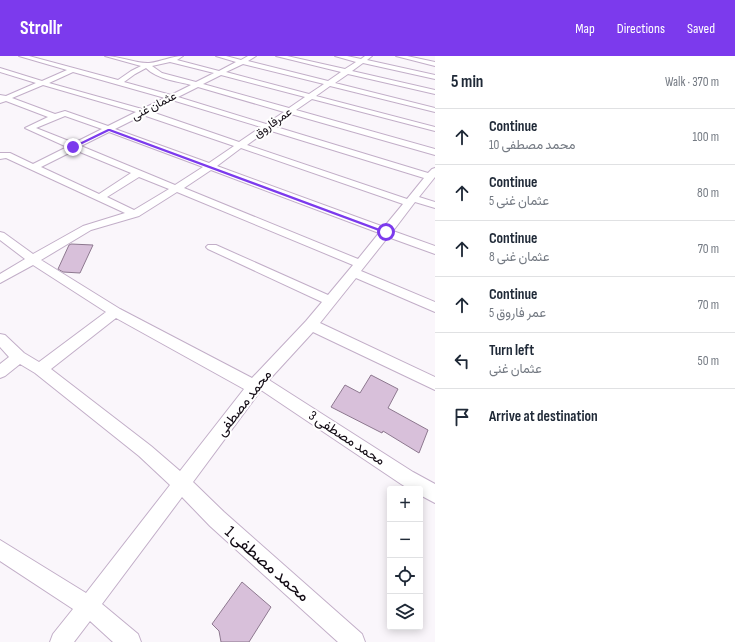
<!DOCTYPE html>
<meta charset="utf-8">
<style>
:root{--surface:#fff;--page:#f6f6f7;--text:#1f2937;--muted:#747a83;--line:#e0e1e3;--accent:#7c3aed}
body{margin:0;font-family:"Sofia Sans Condensed",Vazirmatn,sans-serif;background:var(--page);color:var(--text)}
.controls{position:absolute;right:12px;bottom:12px;display:grid;overflow:hidden;border-radius:4px;box-shadow:0 2px 10px #0003}
.controls button{width:36px;height:36px;display:grid;place-items:center;padding:0;border:0;border-bottom:1px solid var(--line);background:var(--surface);color:var(--text);font:20px sans-serif}
.stop{position:absolute;width:12px;height:12px;margin:-9px;border:3px solid #7c3aed;border-radius:50%;background:#fff}
.stop.end{background:#7c3aed;border-color:#fff;box-shadow:0 1px 4px #0008}
.list{margin:0;padding:0;list-style:none}
h2{display:flex;justify-content:space-between;align-items:center;height:52px;margin:0;padding:0 16px;font-size:17px}
h2 small{font-size:13px;font-weight:400;color:var(--muted)}
.list li{display:grid;grid-template-columns:26px 1fr auto;gap:12px;align-items:center;box-sizing:border-box;height:56px;padding:0 16px;border-top:1px solid var(--line)}
.list b{display:block;font-size:15px;white-space:nowrap}
.list p{margin:0;font-size:13px;white-space:nowrap;color:var(--muted)}
.list em{font-size:13px;font-style:normal;color:var(--muted)}
.icon{flex:none;width:22px;height:22px;fill:none;stroke:currentColor;stroke-width:2;stroke-linecap:round;stroke-linejoin:round}
.map{position:relative;flex:none;width:435px;height:586px;overflow:hidden}
header{display:flex;align-items:center;gap:24px;box-sizing:border-box;height:56px;padding:0 20px;background:var(--accent);color:#fff}
header strong{font-size:19px}
nav{display:flex;gap:22px;margin-inline-start:auto;font-size:14px}
main{display:flex}
aside{flex:1;background:var(--surface)}
.map>svg:first-child{display:block}
.building{fill:#d8c0da;stroke:#8d788f}
.lines{fill:none;stroke-linecap:round;stroke-linejoin:round}
.minor-casing{stroke:#c2aec8;stroke-width:2}
.minor{fill:#fff;fill-rule:evenodd}
.route{fill:#7c3aed}
.labels{text-anchor:middle;dominant-baseline:central;stroke-width:4;stroke-linejoin:round;paint-order:stroke}
.far-street-label{font-size:12px;fill:#120b14;stroke:#fff}
.street-label{font-size:14px;fill:#120b14;stroke:#fff}
.near-street-label{font-size:17px;fill:#120b14;stroke:#fff}
</style>
<header>
<strong>Strollr</strong>
<nav><a>Map</a><a>Directions</a><a>Saved</a></nav>
</header>
<main>
<div class="map">
<svg width="435" height="586" viewBox="0 0 435 586">
<rect width="100%" height="100%" fill="#faf6fb"/>
<path class="building" d="M 71,188 L 93,189 L 80,217 L 63,216 L 58,213 L 69,189 Z
M 371,319 L 398,333 L 388,352 L 428,374 L 419,397 L 383,375 L 382,377 L 331,351 L 345,329 L 360,337 Z
M 242,526 L 271,551 L 249,586 L 221,586 L 219,575 L 212,568 Z"/>
<g class="lines">
<g class="minor-casing">
<path id="minor" d="M 19,0 L 29,0 L 118,24 L 131,15 L 141,10 L 105,0 C 119,0 138,8 149,7 C 161,6 171,0 183,0 L 177,4 L 219,15 L 236,6 L 216,0 L 226,0 L 241,4 L 248,0 L 256,0 L 248,5 L 328,25 L 341,16 L 276,0 L 287,0 L 345,13 L 356,6 L 335,0 L 347,0 L 361,3 L 365,0 L 372,0 L 367,4 L 435,19 L 435,23 L 363,7 L 352,15 L 435,34 L 435,38 L 348,18 L 335,27 L 435,52 L 435,56 L 330,30 L 316,40 L 435,71 L 435,75 L 312,43 L 296,54 L 435,93 L 435,99 L 291,58 L 273,70 L 428,117 L 432,113 L 435,112 L 435,121 L 419,141 L 435,146 L 435,152 L 415,146 L 393,175 L 435,190 L 435,198 L 388,181 L 361,215 L 435,246 L 435,256 L 356,222 L 320,267 L 435,321 L 435,334 L 313,276 L 269,324 L 413,416 L 435,428 L 435,447 L 420,439 L 420,433 L 409,433 L 401,428 L 261,334 L 193,426 L 224,456 L 362,578 L 365,586 L 338,586 L 210,470 L 182,441 L 102,548 L 138,578 L 141,586 L 113,586 L 90,565 L 74,586 L 50,586 L 53,578 L 73,553 L 0,505 L 0,484 L 86,537 L 170,429 L 139,400 L 35,317 L 20,308 L 5,320 L 0,322 L 0,308 L 9,301 L 0,291 L 0,278 L 5,279 L 24,297 L 39,306 L 106,256 L 33,209 L 0,227 L 0,218 L 25,203 L 0,184 L 0,176 L 4,177 L 33,198 L 83,170 L 125,157 L 6,102 L 0,103 L 0,97 L 10,97 L 33,108 L 67,91 L 25,72 L 48,61 L 6,45 L 0,47 L 0,39 L 6,40 L 36,27 L 0,16 L 0,12 L 42,25 L 67,14 ZM 170,6 L 214,17 L 196,26 L 162,17 L 152,10 ZM 243,8 L 324,28 L 309,38 L 226,16 ZM 146,12 C 157,23 176,25 191,29 L 171,39 L 124,26 L 135,18 ZM 73,16 L 165,42 L 142,53 L 49,27 ZM 221,19 L 305,41 L 289,52 L 203,28 ZM 43,29 L 136,56 L 108,70 L 65,55 L 55,58 L 12,42 ZM 198,31 L 284,56 L 266,68 L 178,41 ZM 172,44 L 261,71 L 239,86 L 149,55 ZM 143,59 L 234,90 L 209,107 L 115,73 ZM 65,60 L 102,73 L 74,87 L 36,72 ZM 268,74 L 424,122 L 407,143 L 247,89 ZM 109,76 L 203,111 L 175,129 L 81,90 ZM 241,92 L 403,148 L 384,171 L 217,110 ZM 75,94 L 131,117 L 99,138 L 41,111 ZM 211,114 L 379,177 L 358,203 L 184,132 ZM 139,121 L 169,133 L 134,154 L 107,141 ZM 177,136 L 353,209 L 328,239 L 216,189 L 208,189 L 206,191 L 208,193 L 322,246 L 306,265 L 252,322 L 120,253 L 41,204 L 91,174 L 139,160 ZM 116,262 L 244,333 L 180,415 L 151,390 L 51,313 Z
M 396,0 L 407,0 L 435,6 L 435,10 Z"/>
</g>
<use href="#minor" class="minor"/>
</g>
<path class="route" d="M 108,73 L 110,73 L 388,176 L 384,177 L 109,75 L 74,92 L 71,91 Z"/>
<g class="labels">
<g class="far-street-label">
<text transform="translate(154 50) rotate(-27)">عثمان غنی</text>
<text transform="translate(273 67) rotate(-35)">عمرفاروق</text>
</g>
<g class="street-label">
<text transform="translate(244 347) rotate(-52)">محمد مصطفی</text>
<text transform="translate(347 382) rotate(33)">محمد مصطفی 3</text>
</g>
<g class="near-street-label">
<text transform="translate(267 508) rotate(41)">محمد مصطفی 1</text>
</g>
</g>
</svg>
<div class="controls">
<button>+</button>
<button>−</button>
<button><svg class="icon" aria-label="locate" viewBox="0 0 24 24"><circle cx="12" cy="12" r="6"/><path d="M12 2v4M12 18v4M2 12h4M18 12h4"/></svg></button>
<button><svg class="icon" aria-label="layers" viewBox="0 0 24 24"><path d="M12 4l9 5-9 5-9-5zM3 14l9 5 9-5"/></svg></button>
</div>
<div class="stop" style="left:386px;top:176px"></div>
<div class="stop end" style="left:73px;top:91px"></div>
</div>
<aside>
<h2>5 min<small>Walk · 370 m</small></h2>
<ul class="list">
<li><svg class="icon" aria-label="ahead" viewBox="0 0 24 24"><path d="M12 20V5M6 11l6-6 6 6"/></svg><div><b>Continue</b><p>محمد مصطفی 10</p></div><em>100 m</em></li>
<li><svg class="icon" aria-label="ahead" viewBox="0 0 24 24"><path d="M12 20V5M6 11l6-6 6 6"/></svg><div><b>Continue</b><p>عثمان غنی 5</p></div><em>80 m</em></li>
<li><svg class="icon" aria-label="ahead" viewBox="0 0 24 24"><path d="M12 20V5M6 11l6-6 6 6"/></svg><div><b>Continue</b><p>عثمان غنی 8</p></div><em>70 m</em></li>
<li><svg class="icon" aria-label="ahead" viewBox="0 0 24 24"><path d="M12 20V5M6 11l6-6 6 6"/></svg><div><b>Continue</b><p>عمر فاروق 5</p></div><em>70 m</em></li>
<li><svg class="icon" aria-label="left" viewBox="0 0 24 24"><path d="M17 20v-9H6M10 6l-5 5 5 5"/></svg><div><b>Turn left</b><p>عثمان غنی</p></div><em>50 m</em></li>
<li><svg class="icon" aria-label="arrive" viewBox="0 0 24 24"><path d="M6 21V4h12l-3 4 3 4H6"/></svg><div><b>Arrive at destination</b></div></li>
</ul>
</aside>
</main>
